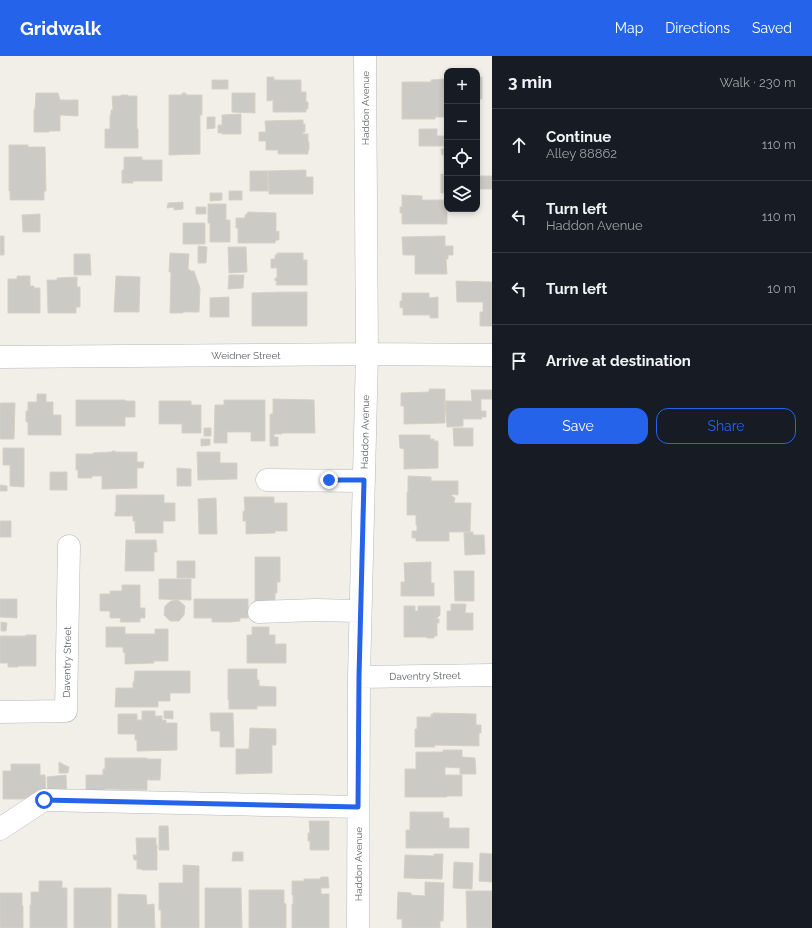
<!DOCTYPE html>
<meta charset="utf-8">
<style>
:root{--surface:#171b24;--page:#242831;--text:#f1f3f6;--muted:#9ea1a6;--line:#363941;--accent:#2563eb}
body{margin:0;font-family:Raleway,sans-serif;background:var(--page);color:var(--text)}
.controls{position:absolute;right:12px;top:12px;display:grid;overflow:hidden;border-radius:8px;box-shadow:0 2px 6px #0003}
.controls button{width:36px;height:36px;display:grid;place-items:center;padding:0;border:0;border-bottom:1px solid var(--line);background:var(--surface);color:var(--text);font:20px sans-serif}
.stop{position:absolute;width:12px;height:12px;margin:-9px;border:3px solid #2563eb;border-radius:50%;background:#fff}
.stop.end{background:#2563eb;border-color:#fff;box-shadow:0 1px 4px #0008}
.list{margin:0;padding:0;list-style:none}
h2{display:flex;justify-content:space-between;align-items:center;height:52px;margin:0;padding:0 16px;font-size:17px}
h2 small{font-size:13px;font-weight:400;color:var(--muted)}
.list li{display:grid;grid-template-columns:26px 1fr auto;gap:12px;align-items:center;box-sizing:border-box;height:72px;padding:0 16px;border-top:1px solid var(--line)}
.list b{display:block;font-size:15px;white-space:nowrap}
.list p{margin:0;font-size:13px;white-space:nowrap;color:var(--muted)}
.list em{font-size:13px;font-style:normal;color:var(--muted)}
.actions{display:flex;gap:8px;padding:12px 16px}
.actions a{flex:1;padding:9px 0;border:1px solid var(--accent);border-radius:12px;text-align:center;font-size:14px;color:var(--accent)}
.actions .main{background:var(--accent);color:#fff}
.icon{flex:none;width:22px;height:22px;fill:none;stroke:currentColor;stroke-width:2;stroke-linecap:round;stroke-linejoin:round}
.map{position:relative;flex:none;width:492px;height:872px;overflow:hidden}
header{display:flex;align-items:center;gap:24px;box-sizing:border-box;height:56px;padding:0 20px;background:var(--accent);color:#fff}
header strong{font-size:19px}
nav{display:flex;gap:22px;margin-inline-start:auto;font-size:14px}
main{display:flex}
aside{flex:1;background:var(--surface)}
.map>svg:first-child{display:block}
.building{fill:#cccac5;stroke:#d6d1c6}
.lines{fill:none;stroke-linecap:round;stroke-linejoin:round}
.minor-casing{stroke:#b5b8bc;stroke-width:23}
.minor{stroke:#fff;stroke-width:22}
.route{stroke:#2563eb;stroke-width:5}
.labels{text-anchor:middle;dominant-baseline:central;stroke-width:3;stroke-linejoin:round;paint-order:stroke}
.street-label{font-size:10px;fill:#5f6368;stroke:#fff}
</style>
<header>
<strong>Gridwalk</strong>
<nav><a>Map</a><a>Directions</a><a>Saved</a></nav>
</header>
<main>
<div class="map">
<svg width="492" height="872" viewBox="0 0 492 872">
<rect width="100%" height="100%" fill="#f1efe8"/>
<path class="building" d="M 267,21 L 274,21 L 274,24 L 301,24 L 301,36 L 306,36 L 306,46 L 308,46 L 308,53 L 306,53 L 306,56 L 273,56 L 273,44 L 267,45 Z
M 477,21 L 482,21 L 482,43 L 477,43 Z
M 445,23 L 445,28 L 447,28 L 447,61 L 435,61 L 435,63 L 402,63 L 402,26 L 431,26 L 431,24 Z
M 212,24 L 228,24 L 228,33 L 212,33 Z
M 36,37 L 58,37 L 60,44 L 78,44 L 78,60 L 60,59 L 60,75 L 49,75 L 49,76 L 34,76 L 34,53 L 35,53 Z
M 182,37 L 186,37 L 186,39 L 202,39 L 202,59 L 200,59 L 200,98 L 169,99 L 169,39 L 182,39 Z
M 232,37 L 255,37 L 255,57 L 232,56 Z
M 121,39 L 128,39 L 128,40 L 137,40 L 137,73 L 138,73 L 138,92 L 105,92 L 105,73 L 110,73 L 110,59 L 111,59 L 111,54 L 113,54 L 112,40 L 121,40 Z
M 241,58 L 241,78 L 222,78 L 222,77 L 218,77 L 218,69 L 222,69 L 222,59 Z
M 207,61 L 215,61 L 215,72 L 207,73 Z
M 303,64 L 303,68 L 305,68 L 305,76 L 303,76 L 303,78 L 308,78 L 308,86 L 309,86 L 309,94 L 308,94 L 308,98 L 278,98 L 278,94 L 266,94 L 266,85 L 259,85 L 259,76 L 266,76 L 265,65 Z
M 419,73 L 437,73 L 437,80 L 447,80 L 447,117 L 444,117 L 444,99 L 442,99 L 441,93 L 444,93 L 444,90 L 419,90 Z
M 477,80 L 479,80 L 479,106 L 477,106 Z
M 9,89 L 28,89 L 28,91 L 45,91 L 46,135 L 44,135 L 44,144 L 10,144 L 10,135 L 9,135 Z
M 124,101 L 142,101 L 142,104 L 162,104 L 162,125 L 133,125 L 133,127 L 122,127 L 122,114 L 124,114 Z
M 306,114 L 306,121 L 313,121 L 313,138 L 269,138 L 268,115 Z
M 250,115 L 268,115 L 268,135 L 250,135 Z
M 441,118 L 447,118 L 447,137 L 441,137 Z
M 479,120 L 492,120 L 492,133 L 479,133 Z
M 229,135 L 242,135 L 242,144 L 229,144 Z
M 210,137 L 222,137 L 222,144 L 210,145 Z
M 402,139 L 422,140 L 422,144 L 447,144 L 447,168 L 402,168 L 402,157 L 400,157 L 400,151 L 402,151 Z
M 183,146 L 183,153 L 174,154 L 174,151 L 167,152 L 168,147 Z
M 208,148 L 226,148 L 226,164 L 230,164 L 230,186 L 210,186 L 210,167 L 208,167 Z
M 196,151 L 206,151 L 206,158 L 196,158 Z
M 248,156 L 276,157 L 276,176 L 279,175 L 279,184 L 276,184 L 275,187 L 238,187 L 238,172 L 236,172 L 236,162 L 245,162 L 245,159 L 246,159 Z
M 40,158 L 40,176 L 23,176 L 22,159 Z
M 183,167 L 205,167 L 205,188 L 183,188 Z
M 0,180 L 4,180 L 4,199 L 0,199 Z
M 445,180 L 445,190 L 453,190 L 453,199 L 448,199 L 448,203 L 446,203 L 447,218 L 415,218 L 415,199 L 403,199 L 402,181 Z
M 198,190 L 207,191 L 206,207 L 198,207 Z
M 228,191 L 246,191 L 247,216 L 229,217 Z
M 170,197 L 189,198 L 188,213 L 191,215 L 194,215 L 200,232 L 199,256 L 183,256 L 183,257 L 170,257 L 171,216 L 169,216 Z
M 277,197 L 303,197 L 303,204 L 307,204 L 307,229 L 276,229 L 277,225 L 275,225 L 275,222 L 277,222 L 277,212 L 271,212 L 271,203 L 275,203 L 275,199 L 277,199 Z
M 74,198 L 90,198 L 91,219 L 74,219 Z
M 229,219 L 244,219 L 243,232 L 228,233 Z
M 17,220 L 30,220 L 30,230 L 34,230 L 34,232 L 40,232 L 40,257 L 8,257 L 8,223 L 17,223 Z
M 116,220 L 140,221 L 139,256 L 114,256 Z
M 77,221 L 77,231 L 80,231 L 80,251 L 76,251 L 76,257 L 48,257 L 47,224 L 57,224 L 57,222 Z
M 456,225 L 492,226 L 492,270 L 480,270 L 480,256 L 483,256 L 483,246 L 457,246 Z
M 283,236 L 307,236 L 307,270 L 252,270 L 252,237 Z
M 402,237 L 429,237 L 429,242 L 438,241 L 438,262 L 430,262 L 430,259 L 403,259 L 403,251 L 400,252 L 400,245 L 402,245 Z
M 229,241 L 229,261 L 210,261 L 210,242 Z
M 429,333 L 445,333 L 445,367 L 404,368 L 404,350 L 401,350 L 401,337 L 429,336 Z
M 471,334 L 492,334 L 492,343 L 481,343 L 481,355 L 486,355 L 486,361 L 481,361 L 482,363 L 463,363 L 463,370 L 447,371 L 445,345 L 472,345 Z
M 37,338 L 46,338 L 46,346 L 53,346 L 53,359 L 61,359 L 61,379 L 28,379 L 28,366 L 26,366 L 26,355 L 28,355 L 28,346 L 37,346 Z
M 273,343 L 314,344 L 315,377 L 282,377 L 282,378 L 274,378 L 274,381 L 278,381 L 278,390 L 270,390 L 270,358 L 273,358 Z
M 76,344 L 125,344 L 125,345 L 135,345 L 135,361 L 125,361 L 125,370 L 76,370 Z
M 224,344 L 265,344 L 265,385 L 251,385 L 251,376 L 227,376 L 227,387 L 214,387 L 215,349 L 224,349 Z
M 159,345 L 191,345 L 191,349 L 201,349 L 201,377 L 182,377 L 182,368 L 159,368 Z
M 0,347 L 15,347 L 14,383 L 0,383 Z
M 204,372 L 211,372 L 211,380 L 204,380 Z
M 453,372 L 473,372 L 473,390 L 454,390 Z
M 399,379 L 430,379 L 430,383 L 434,383 L 434,385 L 438,385 L 438,412 L 404,413 L 404,393 L 400,392 Z
M 201,383 L 210,383 L 210,389 L 201,390 Z
M 3,392 L 24,392 L 24,431 L 10,430 L 10,409 L 3,409 Z
M 112,395 L 115,395 L 115,396 L 137,396 L 137,406 L 144,406 L 143,412 L 137,412 L 137,432 L 102,433 L 102,420 L 92,420 L 92,422 L 78,422 L 78,414 L 76,414 L 76,398 L 93,398 L 93,397 L 112,396 Z
M 197,396 L 220,396 L 220,407 L 237,407 L 237,423 L 198,424 Z
M 177,412 L 191,413 L 191,430 L 177,430 Z
M 50,416 L 67,416 L 67,434 L 50,434 Z
M 408,420 L 431,421 L 431,425 L 458,425 L 458,439 L 452,438 L 452,440 L 455,442 L 454,447 L 471,447 L 470,476 L 449,476 L 449,485 L 416,485 L 416,482 L 412,482 L 412,475 L 417,475 L 417,469 L 416,469 L 416,459 L 407,459 L 407,436 L 408,436 Z
M 0,429 L 7,430 L 7,435 L 0,435 Z
M 116,439 L 164,439 L 164,447 L 175,447 L 175,465 L 163,465 L 163,477 L 135,477 L 136,474 L 135,474 L 135,465 L 133,465 L 133,460 L 115,460 L 115,456 L 116,456 Z
M 244,441 L 274,441 L 274,447 L 287,447 L 287,475 L 275,475 L 275,477 L 246,478 L 246,465 L 243,465 L 243,455 L 245,455 Z
M 216,442 L 217,478 L 199,478 L 198,443 Z
M 0,465 L 11,465 L 11,481 L 0,481 Z
M 473,476 L 473,479 L 484,479 L 485,498 L 465,499 L 464,477 Z
M 126,484 L 156,484 L 157,496 L 154,496 L 154,515 L 125,515 Z
M 255,501 L 280,501 L 280,526 L 277,526 L 277,537 L 275,537 L 275,545 L 255,545 Z
M 177,505 L 195,505 L 195,522 L 177,522 Z
M 431,506 L 431,527 L 434,527 L 434,540 L 401,540 L 401,526 L 405,526 L 404,507 Z
M 454,515 L 474,515 L 474,545 L 455,545 Z
M 159,523 L 191,523 L 191,544 L 159,543 Z
M 122,529 L 140,529 L 140,552 L 145,552 L 145,562 L 140,562 L 140,566 L 120,566 L 121,562 L 110,562 L 110,555 L 100,555 L 100,538 L 110,538 L 110,535 L 122,535 Z
M 0,543 L 17,543 L 17,562 L 0,561 Z
M 194,543 L 248,543 L 248,562 L 240,562 L 240,565 L 231,566 L 212,566 L 212,562 L 194,562 Z
M 178,544 L 185,550 L 184,559 L 179,565 L 170,565 L 164,559 L 165,550 L 171,545 Z
M 451,548 L 466,548 L 465,557 L 473,557 L 473,574 L 447,574 L 447,555 L 451,555 Z
M 404,550 L 415,550 L 415,555 L 418,555 L 418,550 L 440,550 L 440,559 L 437,562 L 437,563 L 439,563 L 439,567 L 437,567 L 437,580 L 434,580 L 434,582 L 427,582 L 427,581 L 404,581 Z
M 1,566 L 7,567 L 6,575 L 1,575 Z
M 106,571 L 125,571 L 125,578 L 155,578 L 155,573 L 168,573 L 168,605 L 154,605 L 154,607 L 125,608 L 125,597 L 123,596 L 123,591 L 106,591 Z
M 252,571 L 269,571 L 269,579 L 275,579 L 275,588 L 286,588 L 286,607 L 247,607 L 247,579 L 252,579 Z
M 26,579 L 36,579 L 36,610 L 18,610 L 18,611 L 8,611 L 8,607 L 0,607 L 0,580 L 26,580 Z
M 228,613 L 257,613 L 257,624 L 259,624 L 259,630 L 276,631 L 276,650 L 257,650 L 257,653 L 229,653 L 229,644 L 228,644 Z
M 135,615 L 190,615 L 190,637 L 170,637 L 170,645 L 158,645 L 158,651 L 115,651 L 116,632 L 133,632 L 133,626 L 134,626 Z
M 142,655 L 155,655 L 155,660 L 162,660 L 162,664 L 166,664 L 166,667 L 177,667 L 177,694 L 137,695 L 137,684 L 135,684 L 135,678 L 118,678 L 118,658 L 137,658 L 137,664 L 142,664 Z
M 164,655 L 173,655 L 173,663 L 164,662 Z
M 210,657 L 233,657 L 234,691 L 220,691 L 220,675 L 211,675 Z
M 433,657 L 476,658 L 476,669 L 481,669 L 481,677 L 479,677 L 479,690 L 434,689 L 435,691 L 415,691 L 415,673 L 417,673 L 417,661 L 431,661 L 431,658 L 433,659 Z
M 250,672 L 276,673 L 276,689 L 272,689 L 272,717 L 236,718 L 236,693 L 249,693 Z
M 443,694 L 462,694 L 462,701 L 475,702 L 476,718 L 460,718 L 460,712 L 445,711 L 445,719 L 462,719 L 462,740 L 447,740 L 447,741 L 405,741 L 405,713 L 416,713 L 416,696 L 443,696 Z
M 105,702 L 147,702 L 147,703 L 161,703 L 160,724 L 147,724 L 147,734 L 105,733 L 105,739 L 86,739 L 86,719 L 103,719 L 103,713 L 105,713 Z
M 59,706 L 64,709 L 69,711 L 68,717 L 59,717 Z
M 11,708 L 40,708 L 40,719 L 45,719 L 46,738 L 44,739 L 30,739 L 30,743 L 3,743 L 3,715 L 11,715 Z
M 66,719 L 67,739 L 48,741 L 47,721 Z
M 410,756 L 443,756 L 443,762 L 449,762 L 449,772 L 469,772 L 469,792 L 406,792 L 406,774 L 410,774 Z
M 309,765 L 329,765 L 329,794 L 310,794 L 310,785 L 308,785 L 308,777 L 310,777 Z
M 159,770 L 168,770 L 169,794 L 159,794 Z
M 136,782 L 156,782 L 156,789 L 157,789 L 157,814 L 142,814 L 142,813 L 137,813 L 137,804 L 134,804 L 133,799 L 137,799 Z
M 233,796 L 243,796 L 243,805 L 232,805 Z
M 480,797 L 492,798 L 492,826 L 479,825 Z
M 434,798 L 443,798 L 442,823 L 404,822 L 405,799 L 434,800 Z
M 454,806 L 473,807 L 472,833 L 453,832 Z
M 183,809 L 199,810 L 199,872 L 161,872 L 161,854 L 159,854 L 159,827 L 183,827 Z
M 321,821 L 328,821 L 329,832 L 321,832 L 321,838 L 329,838 L 329,872 L 292,872 L 292,848 L 293,848 L 293,839 L 292,839 L 292,825 L 304,825 L 304,823 L 320,823 Z
M 39,825 L 62,825 L 62,832 L 67,832 L 67,872 L 30,872 L 30,849 L 31,849 L 31,836 L 39,836 Z
M 425,826 L 444,827 L 443,865 L 440,865 L 440,872 L 402,872 L 402,863 L 397,863 L 398,836 L 411,837 L 411,839 L 425,840 Z
M 74,832 L 111,832 L 111,872 L 74,872 Z
M 205,832 L 241,832 L 242,872 L 205,872 Z
M 249,834 L 284,834 L 284,847 L 286,848 L 286,872 L 249,872 Z
M 466,835 L 492,835 L 492,872 L 467,872 Z
M 0,837 L 22,837 L 22,850 L 23,850 L 23,872 L 0,872 Z
M 118,838 L 146,839 L 147,849 L 154,848 L 155,872 L 118,872 Z"/>
<g class="lines">
<g class="minor-casing">
<path id="minor" d="M 0,301 L 367,298 L 492,299
M 267,424 L 364,425
M 259,556 L 315,554 L 360,555
M 359,621 L 492,619
M 0,656 L 66,655 L 69,490
M 0,773 L 44,744 L 358,751
M 358,872 L 359,621 L 367,298 L 365,0"/>
</g>
<use href="#minor" class="minor"/>
</g>
<g class="lines">
<path class="route" d="M 44,744 L 358,751 L 359,621 L 364,424 L 329,424"/>
</g>
<g class="labels">
<g class="street-label">
<text transform="translate(365 52) rotate(-90)">Haddon Avenue</text>
<text x="246" y="299">Weidner Street</text>
<text transform="translate(365 376) rotate(-89)">Haddon Avenue</text>
<text transform="translate(67 606) rotate(-89)">Daventry Street</text>
<text transform="translate(425 620) rotate(-1)">Daventry Street</text>
<text transform="translate(358 808) rotate(-90)">Haddon Avenue</text>
</g>
</g>
</svg>
<div class="controls">
<button>+</button>
<button>−</button>
<button><svg class="icon" aria-label="locate" viewBox="0 0 24 24"><circle cx="12" cy="12" r="6"/><path d="M12 2v4M12 18v4M2 12h4M18 12h4"/></svg></button>
<button><svg class="icon" aria-label="layers" viewBox="0 0 24 24"><path d="M12 4l9 5-9 5-9-5zM3 14l9 5 9-5"/></svg></button>
</div>
<div class="stop" style="left:44px;top:744px"></div>
<div class="stop end" style="left:329px;top:424px"></div>
</div>
<aside>
<h2>3 min<small>Walk · 230 m</small></h2>
<ul class="list">
<li><svg class="icon" aria-label="ahead" viewBox="0 0 24 24"><path d="M12 20V5M6 11l6-6 6 6"/></svg><div><b>Continue</b><p>Alley 88862</p></div><em>110 m</em></li>
<li><svg class="icon" aria-label="left" viewBox="0 0 24 24"><path d="M17 20v-9H6M10 6l-5 5 5 5"/></svg><div><b>Turn left</b><p>Haddon Avenue</p></div><em>110 m</em></li>
<li><svg class="icon" aria-label="left" viewBox="0 0 24 24"><path d="M17 20v-9H6M10 6l-5 5 5 5"/></svg><div><b>Turn left</b></div><em>10 m</em></li>
<li><svg class="icon" aria-label="arrive" viewBox="0 0 24 24"><path d="M6 21V4h12l-3 4 3 4H6"/></svg><div><b>Arrive at destination</b></div></li>
</ul>
<div class="actions"><a class="main">Save</a><a>Share</a></div>
</aside>
</main>
